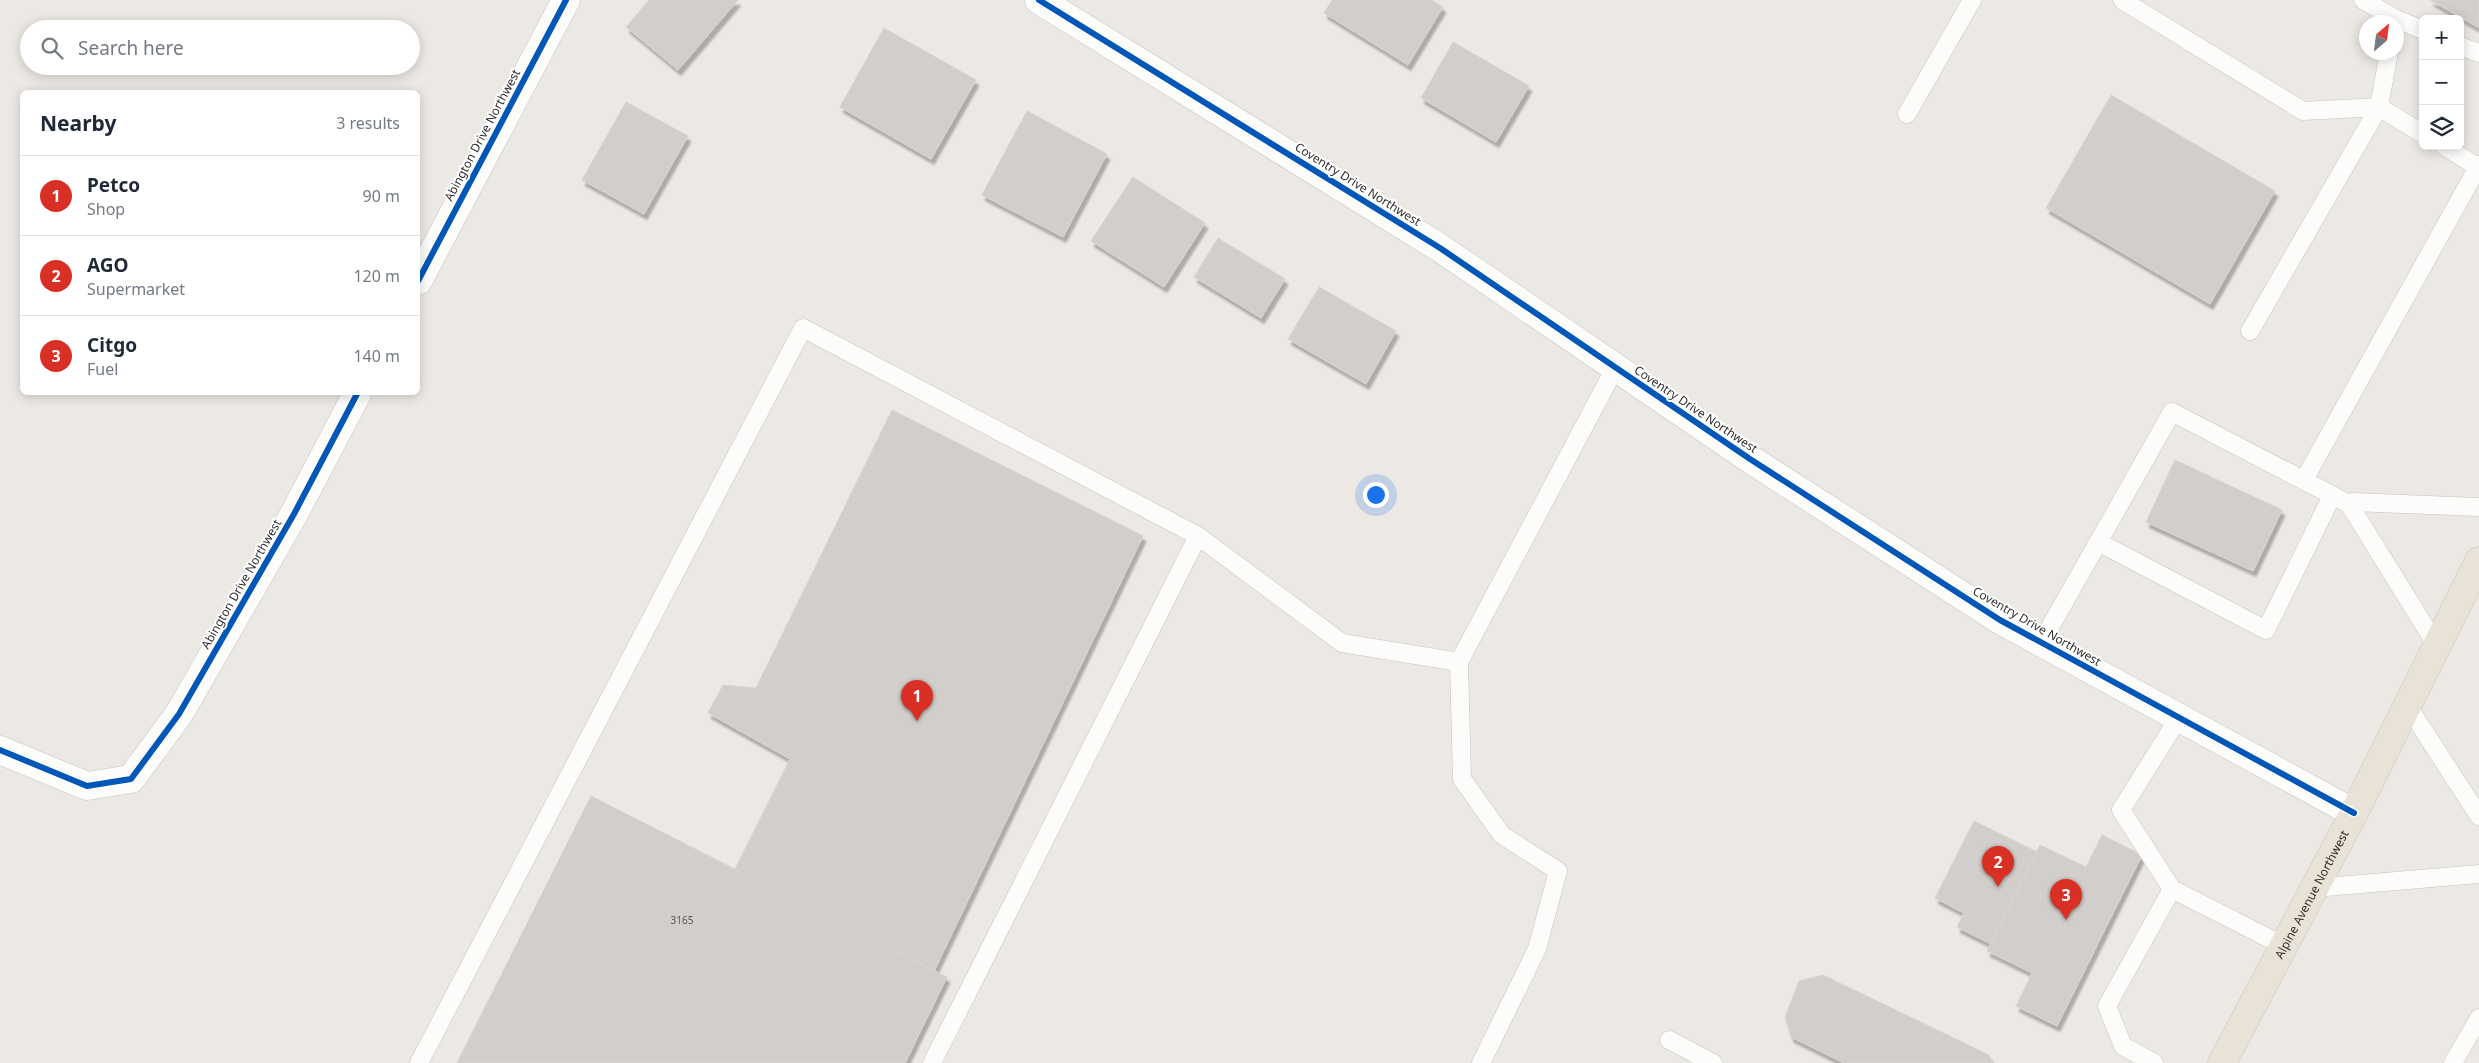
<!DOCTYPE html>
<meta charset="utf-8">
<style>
:root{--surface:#fff;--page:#f6f6f7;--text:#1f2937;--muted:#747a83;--line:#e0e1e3;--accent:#d93025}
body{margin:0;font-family:"Noto Sans",sans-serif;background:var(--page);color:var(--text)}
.controls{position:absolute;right:15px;top:15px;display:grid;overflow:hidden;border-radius:8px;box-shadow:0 2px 12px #0003}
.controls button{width:45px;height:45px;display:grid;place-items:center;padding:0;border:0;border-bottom:1px solid var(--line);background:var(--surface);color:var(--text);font:25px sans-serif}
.compass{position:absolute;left:2359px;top:15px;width:45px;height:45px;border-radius:50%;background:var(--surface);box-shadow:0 2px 12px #0003;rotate:28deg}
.you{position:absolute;left:1375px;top:494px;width:18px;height:18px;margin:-12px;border:4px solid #fff;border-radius:50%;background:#1a73e8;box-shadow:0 0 0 8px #1a73e833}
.badge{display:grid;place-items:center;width:32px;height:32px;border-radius:50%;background:var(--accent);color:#fff;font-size:16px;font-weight:700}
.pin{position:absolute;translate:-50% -41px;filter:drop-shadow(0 1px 2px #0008)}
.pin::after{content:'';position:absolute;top:26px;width:18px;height:15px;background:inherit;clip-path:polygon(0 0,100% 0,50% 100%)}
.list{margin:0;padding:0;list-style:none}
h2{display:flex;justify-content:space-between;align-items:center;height:65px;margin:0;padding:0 20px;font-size:21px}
h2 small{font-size:16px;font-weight:400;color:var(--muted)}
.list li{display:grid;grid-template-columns:32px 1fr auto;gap:15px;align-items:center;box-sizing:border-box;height:80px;padding:0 20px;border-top:1px solid var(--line)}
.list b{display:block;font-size:19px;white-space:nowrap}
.list p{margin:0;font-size:16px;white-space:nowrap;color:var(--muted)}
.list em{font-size:16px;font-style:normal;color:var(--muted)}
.icon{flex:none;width:28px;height:28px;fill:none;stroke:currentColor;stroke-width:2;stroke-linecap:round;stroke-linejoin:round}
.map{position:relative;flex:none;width:2479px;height:1063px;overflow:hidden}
.search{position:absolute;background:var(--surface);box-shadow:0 2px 12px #0003;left:20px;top:20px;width:400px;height:55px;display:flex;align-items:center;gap:12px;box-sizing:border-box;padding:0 18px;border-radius:28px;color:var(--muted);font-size:19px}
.panel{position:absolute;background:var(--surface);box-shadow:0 2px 12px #0003;left:20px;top:90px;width:400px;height:305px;border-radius:8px}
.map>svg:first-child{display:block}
.building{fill:#d1cecb;stroke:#d7d4d0;filter:url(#shadow)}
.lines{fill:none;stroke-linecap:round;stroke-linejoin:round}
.service-casing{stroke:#c5c4c5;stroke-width:19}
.minor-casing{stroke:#c5c4c5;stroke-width:29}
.trunk-casing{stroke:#c6c5c4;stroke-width:29}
.service{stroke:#fcfcfb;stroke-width:18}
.minor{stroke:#fcfcfb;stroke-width:28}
.trunk{stroke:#e9e2d6;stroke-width:28}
.cycleway-casing{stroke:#fff;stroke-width:9}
.cycleway{stroke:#0057b8;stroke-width:6}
.labels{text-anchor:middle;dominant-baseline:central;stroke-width:4;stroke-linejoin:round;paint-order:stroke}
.number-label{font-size:10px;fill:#585857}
.street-label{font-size:12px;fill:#2e2e2e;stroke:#fff}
</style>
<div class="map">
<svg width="2479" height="1063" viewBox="0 0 2479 1063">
<defs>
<filter id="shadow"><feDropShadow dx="3" dy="5.5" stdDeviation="1" flood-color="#0004"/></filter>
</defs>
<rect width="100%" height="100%" fill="#ece8e4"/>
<path class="building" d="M 649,0 L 738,0 L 678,70 L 626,27 Z
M 1332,0 L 1432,0 L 1443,7 L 1408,65 L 1324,13 Z
M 2430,0 L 2479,0 L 2479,28 Z
M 884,28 L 976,80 L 931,159 L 840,107 Z
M 1453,42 L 1529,86 L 1496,142 L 1421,98 Z
M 2111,95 L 2275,191 L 2210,304 L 2046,208 Z
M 626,102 L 688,136 L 644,214 L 582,180 Z
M 1027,111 L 1107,154 L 1063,237 L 982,195 Z
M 1133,177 L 1205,223 L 1164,287 L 1091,241 Z
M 1218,238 L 1285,279 L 1261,318 L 1194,277 Z
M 1319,287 L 1396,331 L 1366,384 L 1288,339 Z
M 892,410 L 1143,536 L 934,971 L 735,869 L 790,759 L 708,713 L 723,685 L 756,688 Z
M 2175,460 L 2282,510 L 2253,571 L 2146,522 Z
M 591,796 L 947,977 L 905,1063 L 457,1063 Z
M 1974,821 L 2037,852 L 1991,944 L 1957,927 L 1964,913 L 1935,898 Z
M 2102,835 L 2142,855 L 2057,1026 L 2016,1006 L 2032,973 L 1987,951 L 2040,845 L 2086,867 Z
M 1823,975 L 1989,1055 L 1992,1063 L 1844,1063 L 1791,1037 L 1785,1017 L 1799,981 Z"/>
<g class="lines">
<g class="service-casing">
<path id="service" d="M 2122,0 L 2303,111 L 2379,107 L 2389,52
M 2363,0 L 2396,19 L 2395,22
M 2396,19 L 2423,30
M 2460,46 L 2479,53
M 1907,114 L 1972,0
M 2444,146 L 2479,168
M 2250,331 L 2379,107 L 2423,134
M 2304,480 L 2479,165
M 2098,542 L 2266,630 L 2332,496
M 2041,643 L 2172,412 L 2349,504
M 2437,646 L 2349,504 L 2353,502 L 2479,507
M 2407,705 L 2479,816
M 2178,719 L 2121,810 L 2172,889 L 2284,946
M 2314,888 L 2479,874
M 1669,1040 L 1713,1063
M 419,1063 L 803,328 L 1198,536 L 1342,643 L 1459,662
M 932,1063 L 1198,536
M 1481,1063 L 1537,949 L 1558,871 L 1502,835 L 1462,779 L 1459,662 L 1615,368
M 2154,1063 L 2123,1046 L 2107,1006 L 2172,889
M 2453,1063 L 2479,1018"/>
</g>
<g class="minor-casing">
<path id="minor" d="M 1039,0 L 1440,248 L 1750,459 L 2000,620 L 2354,813
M 418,281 L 566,0
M 0,750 L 87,786 L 131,779 L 179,714 L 294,514 L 358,392"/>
</g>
<g class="trunk-casing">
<g id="trunk">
<path id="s1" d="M 2222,1063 L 2354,813 L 2479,561"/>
</g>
</g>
<use href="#service" class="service"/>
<use href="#minor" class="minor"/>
<use href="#trunk" class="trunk"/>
<g class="cycleway-casing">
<path id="cycleway" d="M 1039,0 L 1440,248 L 1750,459 L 2000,620 L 2354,813
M 418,281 L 566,0
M 0,750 L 87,786 L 131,779 L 179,714 L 294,514 L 358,392"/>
</g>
<use href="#cycleway" class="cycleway"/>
</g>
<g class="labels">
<g class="number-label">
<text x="682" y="920">3165</text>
</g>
<g class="street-label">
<text transform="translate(482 135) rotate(-62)">Abington Drive Northwest</text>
<text transform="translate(1358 184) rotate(32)">Coventry Drive Northwest</text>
<text transform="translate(1696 409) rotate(34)">Coventry Drive Northwest</text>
<text transform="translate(241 584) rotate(-60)">Abington Drive Northwest</text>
<text transform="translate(2037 626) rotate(30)">Coventry Drive Northwest</text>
<text stroke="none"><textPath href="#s1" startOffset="191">Alpine Avenue Northwest</textPath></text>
</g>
</g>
</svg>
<div class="controls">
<button>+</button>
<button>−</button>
<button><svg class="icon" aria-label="layers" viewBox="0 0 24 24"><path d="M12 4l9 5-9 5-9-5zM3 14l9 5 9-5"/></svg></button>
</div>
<svg class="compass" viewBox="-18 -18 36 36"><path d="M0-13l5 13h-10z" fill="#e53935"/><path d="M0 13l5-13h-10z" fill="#747a83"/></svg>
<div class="you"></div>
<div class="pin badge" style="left:917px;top:721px">1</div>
<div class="pin badge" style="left:1998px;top:887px">2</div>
<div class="pin badge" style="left:2066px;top:920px">3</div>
<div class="search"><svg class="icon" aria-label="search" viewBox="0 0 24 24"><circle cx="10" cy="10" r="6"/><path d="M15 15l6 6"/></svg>Search here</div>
<section class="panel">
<h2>Nearby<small>3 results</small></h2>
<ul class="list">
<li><span class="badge">1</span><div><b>Petco</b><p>Shop</p></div><em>90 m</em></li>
<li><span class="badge">2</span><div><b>AGO</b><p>Supermarket</p></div><em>120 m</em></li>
<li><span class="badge">3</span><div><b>Citgo</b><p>Fuel</p></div><em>140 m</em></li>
</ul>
</section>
</div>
